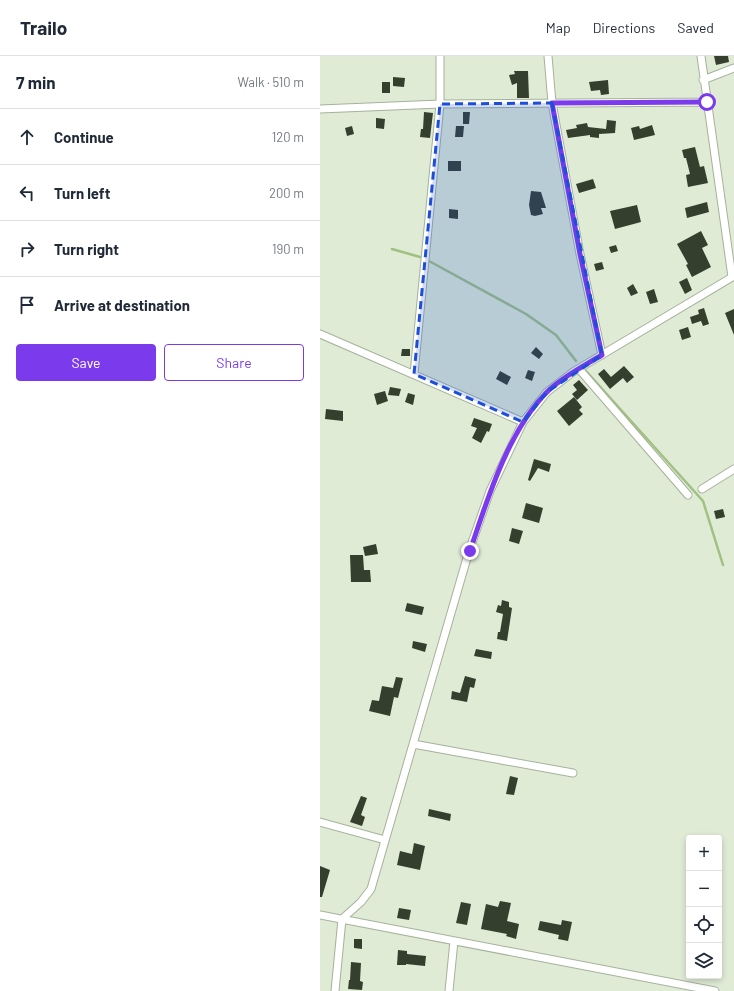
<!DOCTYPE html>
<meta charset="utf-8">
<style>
:root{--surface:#fff;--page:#f2f2f3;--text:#1f2937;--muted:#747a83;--line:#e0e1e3;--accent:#7c3aed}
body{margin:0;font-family:Barlow,sans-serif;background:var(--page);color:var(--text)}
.controls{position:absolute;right:12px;bottom:12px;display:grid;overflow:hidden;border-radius:4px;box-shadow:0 2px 6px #0003}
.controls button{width:36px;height:36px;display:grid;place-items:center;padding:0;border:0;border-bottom:1px solid var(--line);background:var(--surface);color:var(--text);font:20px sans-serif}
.stop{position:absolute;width:12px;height:12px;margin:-9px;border:3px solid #7c3aed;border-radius:50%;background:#fff}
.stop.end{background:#7c3aed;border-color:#fff;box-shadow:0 1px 4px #0008}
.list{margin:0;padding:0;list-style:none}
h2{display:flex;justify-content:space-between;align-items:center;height:52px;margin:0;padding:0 16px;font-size:17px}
h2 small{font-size:13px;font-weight:400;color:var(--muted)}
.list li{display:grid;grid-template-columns:26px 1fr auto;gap:12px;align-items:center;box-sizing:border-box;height:56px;padding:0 16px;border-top:1px solid var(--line)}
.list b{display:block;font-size:15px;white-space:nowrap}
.list em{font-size:13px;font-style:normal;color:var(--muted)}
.actions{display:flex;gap:8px;padding:12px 16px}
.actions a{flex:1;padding:9px 0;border:1px solid var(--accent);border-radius:4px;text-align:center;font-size:14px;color:var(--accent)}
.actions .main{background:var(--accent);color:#fff}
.icon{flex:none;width:22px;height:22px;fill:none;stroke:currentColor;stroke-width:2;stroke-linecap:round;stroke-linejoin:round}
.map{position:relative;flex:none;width:414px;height:935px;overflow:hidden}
header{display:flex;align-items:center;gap:24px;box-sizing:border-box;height:56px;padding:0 20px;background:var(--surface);border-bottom:1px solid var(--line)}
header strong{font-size:19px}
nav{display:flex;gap:22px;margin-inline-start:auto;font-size:14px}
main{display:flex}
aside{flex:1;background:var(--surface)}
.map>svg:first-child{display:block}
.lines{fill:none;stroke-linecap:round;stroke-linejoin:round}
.stream{stroke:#a0c182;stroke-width:2.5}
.building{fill:#353f2d}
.minor-casing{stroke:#a6b29c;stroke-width:9}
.minor{stroke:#fff;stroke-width:7}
.route{stroke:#7c3aed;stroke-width:5}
.marked{fill:#1d4ed8;fill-opacity:0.2;stroke:#1d4ed8;stroke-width:3;stroke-dasharray:8 5;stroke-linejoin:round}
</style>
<header>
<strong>Trailo</strong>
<nav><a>Map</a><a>Directions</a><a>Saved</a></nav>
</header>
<main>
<aside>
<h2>7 min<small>Walk · 510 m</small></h2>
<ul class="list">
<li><svg class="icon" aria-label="ahead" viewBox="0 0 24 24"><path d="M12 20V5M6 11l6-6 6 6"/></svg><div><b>Continue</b></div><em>120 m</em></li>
<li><svg class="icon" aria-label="left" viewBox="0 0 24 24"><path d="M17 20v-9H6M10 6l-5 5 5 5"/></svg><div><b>Turn left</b></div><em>200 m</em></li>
<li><svg class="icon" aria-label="right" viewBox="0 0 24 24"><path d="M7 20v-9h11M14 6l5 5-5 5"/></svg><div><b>Turn right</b></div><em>190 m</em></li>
<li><svg class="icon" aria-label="arrive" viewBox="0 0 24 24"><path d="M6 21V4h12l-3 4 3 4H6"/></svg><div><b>Arrive at destination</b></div></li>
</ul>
<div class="actions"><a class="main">Save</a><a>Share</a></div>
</aside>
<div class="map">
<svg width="414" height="935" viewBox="0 0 414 935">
<rect width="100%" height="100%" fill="#dfebd5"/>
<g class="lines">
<path class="stream" d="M 72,193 L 100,201
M 109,205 L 206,258 L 236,279 L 256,305
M 266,315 L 383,445 L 403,509"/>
</g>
<path class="building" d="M 394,0 L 408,0 L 409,6 L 396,9 Z
M 194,15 L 208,15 L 209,42 L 197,42 L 197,27 L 192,29 L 189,19 L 195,18 Z
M 73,21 L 85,22 L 84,31 L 73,30 Z
M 288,24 L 289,38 L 281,39 L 280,34 L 271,35 L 269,26 Z
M 62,26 L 70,26 L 70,37 L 62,37 Z
M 104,56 L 113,57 L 110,82 L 100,81 L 101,73 L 103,73 Z
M 143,56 L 150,56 L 149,68 L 143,68 Z
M 56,62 L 65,63 L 64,73 L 56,72 Z
M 287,64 L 296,65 L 295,77 L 279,78 L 279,82 L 270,81 L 270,79 L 248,82 L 246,74 L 257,72 L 256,69 L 267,67 L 268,71 L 286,73 Z
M 332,69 L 335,79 L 314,84 L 311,72 L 319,70 L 320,73 Z
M 32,70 L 34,78 L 27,80 L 25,72 Z
M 136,70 L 144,70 L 143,81 L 135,81 Z
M 375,91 L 380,111 L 384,110 L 388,127 L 368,131 L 366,119 L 370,118 L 366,102 L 364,102 L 362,94 Z
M 128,105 L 141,105 L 141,115 L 128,115 Z
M 273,123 L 276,132 L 259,137 L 256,128 Z
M 211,135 L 221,136 L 226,152 L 221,152 L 223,158 L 215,160 L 211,159 L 209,149 Z
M 387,146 L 389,156 L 367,162 L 365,152 Z
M 317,149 L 321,166 L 295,173 L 290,155 Z
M 129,153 L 138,154 L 138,163 L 129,162 Z
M 381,175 L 388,189 L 382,192 L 391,211 L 372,221 L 366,209 L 368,208 L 357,188 Z
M 296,189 L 298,195 L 291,197 L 289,191 Z
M 282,206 L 284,213 L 276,215 L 274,208 Z
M 367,222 L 372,234 L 365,238 L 359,226 Z
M 313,228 L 318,237 L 311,240 L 307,232 Z
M 334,233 L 338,246 L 330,248 L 326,236 Z
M 384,252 L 389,268 L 383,270 L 381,265 L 372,268 L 370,261 L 379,258 L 378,254 Z
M 414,253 L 414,279 L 405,257 Z
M 368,271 L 371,281 L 362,284 L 359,274 Z
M 216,291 L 223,298 L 219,303 L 211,297 Z
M 82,293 L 90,293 L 90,300 L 81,300 Z
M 304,310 L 314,321 L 307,327 L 303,322 L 290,333 L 278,318 L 284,313 L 291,321 Z
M 208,314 L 215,316 L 212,325 L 205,322 Z
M 180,315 L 191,321 L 187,329 L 176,323 Z
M 259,324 L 268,334 L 257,344 L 252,338 L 257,334 L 253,329 Z
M 70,331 L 81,333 L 79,340 L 68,339 Z
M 65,335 L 68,345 L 57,349 L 54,338 Z
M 88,337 L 95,339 L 93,349 L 85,346 Z
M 254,341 L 262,351 L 259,354 L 263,358 L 249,370 L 237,355 Z
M 6,353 L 23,355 L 23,365 L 5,363 Z
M 154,362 L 172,368 L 169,376 L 167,375 L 161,387 L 152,382 L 157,372 L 151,370 Z
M 214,403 L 231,408 L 229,416 L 218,412 L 210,425 L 208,424 Z
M 206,447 L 223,452 L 219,467 L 202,462 Z
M 403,453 L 405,461 L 396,463 L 394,455 Z
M 192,472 L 203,475 L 199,488 L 189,485 Z
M 56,488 L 58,498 L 45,500 L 43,491 Z
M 30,499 L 43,499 L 44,514 L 50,514 L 51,526 L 31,526 Z
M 182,544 L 189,546 L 189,551 L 192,552 L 187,585 L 177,583 L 178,576 L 180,576 L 183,558 L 176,556 L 178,549 L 181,550 Z
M 87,547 L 104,551 L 102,559 L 85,555 Z
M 93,585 L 107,588 L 105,596 L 92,592 Z
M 156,593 L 172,596 L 171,603 L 154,600 Z
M 145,620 L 156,623 L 154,632 L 150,631 L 147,646 L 131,643 L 132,635 L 140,637 Z
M 76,621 L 83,622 L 78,642 L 74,641 L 70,660 L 49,655 L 52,644 L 59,645 L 62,630 L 73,632 Z
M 190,720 L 198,722 L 194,739 L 186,738 Z
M 41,740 L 47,742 L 41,759 L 45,761 L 42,770 L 30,766 Z
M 109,753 L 131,758 L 130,765 L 108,760 Z
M 94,787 L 105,790 L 100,814 L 77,809 L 80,795 L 92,798 Z
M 0,810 L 10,814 L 2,841 L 0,841 Z
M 180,845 L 191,847 L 187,865 L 199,868 L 196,883 L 186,880 L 187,878 L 161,873 L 166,848 L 178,851 Z
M 141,846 L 151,848 L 147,869 L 136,867 Z
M 79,852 L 91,854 L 89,864 L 77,862 Z
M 242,864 L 252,866 L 248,885 L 238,883 L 239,879 L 218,874 L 220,865 L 241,869 Z
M 34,883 L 42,883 L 42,893 L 34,892 Z
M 78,894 L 87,895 L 87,898 L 106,900 L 105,910 L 86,908 L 86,909 L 77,909 Z
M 31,906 L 41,907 L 40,925 L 43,926 L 42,934 L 28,933 L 29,924 L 30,924 Z"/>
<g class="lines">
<g class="minor-casing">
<path id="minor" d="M 228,0 L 232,47 L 260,198 L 282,299
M 381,0 L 412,221
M 383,24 L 414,12
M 0,53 L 120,48 L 387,46
M 0,278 L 203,366
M 259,313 L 368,439
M 94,318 L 120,48 L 120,0
M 382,433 L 414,413
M 93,688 L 253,717
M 0,766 L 65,784
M 0,859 L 395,935
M 15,935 L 22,863 L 41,846 L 51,833 L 149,495 L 170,435 L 203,366 L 227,336 L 253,316 L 414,220
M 129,935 L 134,885"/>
</g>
<use href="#minor" class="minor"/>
</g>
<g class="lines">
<path class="route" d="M 150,495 C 167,444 188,375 227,336 C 242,321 264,310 282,299 L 260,198 L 232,47 L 387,46"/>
</g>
<path class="marked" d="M 232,47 L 282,299 L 227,336 L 203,366 L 94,318 L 120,48 Z"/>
</svg>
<div class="controls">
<button>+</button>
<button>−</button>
<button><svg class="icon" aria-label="locate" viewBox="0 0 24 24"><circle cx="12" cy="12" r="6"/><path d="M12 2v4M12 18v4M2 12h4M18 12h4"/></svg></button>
<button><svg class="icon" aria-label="layers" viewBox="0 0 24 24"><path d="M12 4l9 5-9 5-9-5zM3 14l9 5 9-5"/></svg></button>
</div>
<div class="stop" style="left:387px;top:46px"></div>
<div class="stop end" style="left:150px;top:495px"></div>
</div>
</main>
